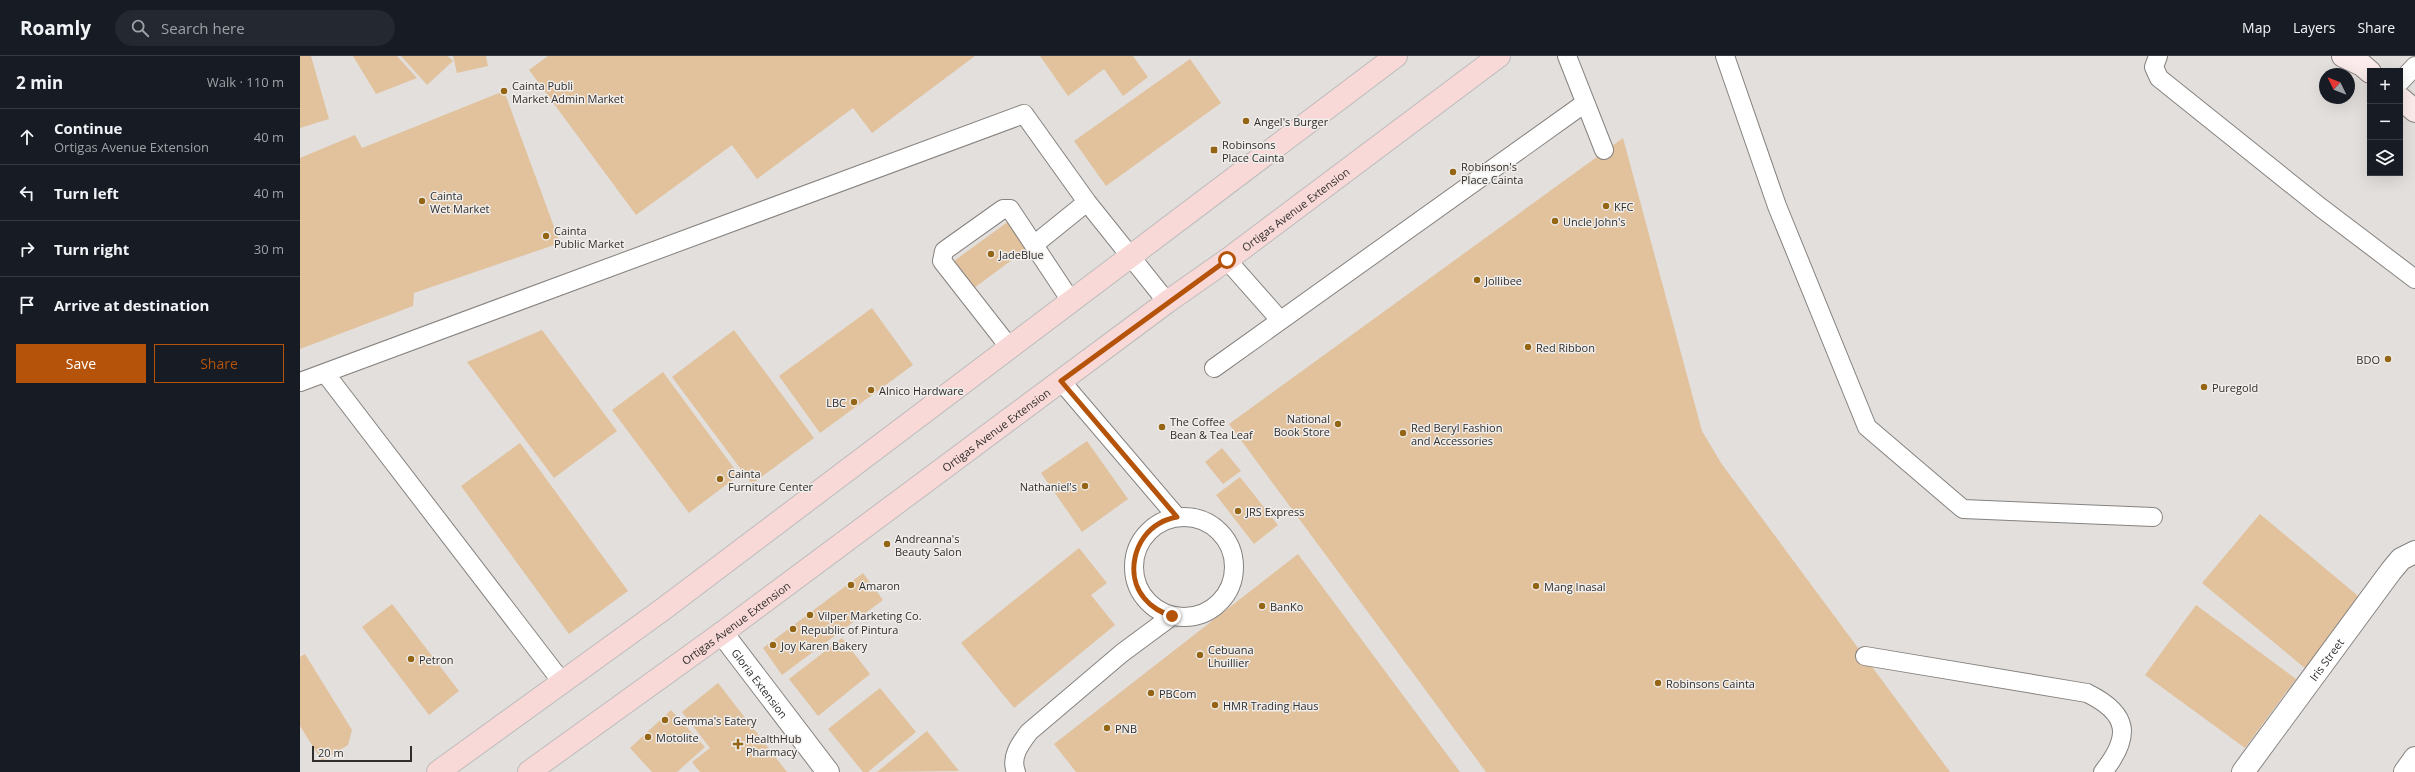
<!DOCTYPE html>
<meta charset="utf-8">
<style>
:root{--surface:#171b24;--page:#242831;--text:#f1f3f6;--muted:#9ea1a6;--line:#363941;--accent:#b45309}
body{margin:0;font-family:"Open Sans",sans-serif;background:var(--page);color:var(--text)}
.controls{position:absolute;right:12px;top:12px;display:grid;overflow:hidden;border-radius:0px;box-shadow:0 4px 16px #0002}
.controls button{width:36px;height:36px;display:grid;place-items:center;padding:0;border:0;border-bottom:1px solid var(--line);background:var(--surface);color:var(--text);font:20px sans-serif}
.compass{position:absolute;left:2019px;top:12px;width:36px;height:36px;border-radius:50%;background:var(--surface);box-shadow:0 4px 16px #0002;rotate:313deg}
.scale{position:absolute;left:12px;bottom:10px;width:100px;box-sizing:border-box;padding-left:4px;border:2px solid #2f2e2d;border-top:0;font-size:11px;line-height:14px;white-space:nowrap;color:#2f2e2d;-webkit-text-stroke:3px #f0edea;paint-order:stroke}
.stop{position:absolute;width:12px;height:12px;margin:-9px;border:3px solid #b45309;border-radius:50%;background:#fff}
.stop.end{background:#b45309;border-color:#fff;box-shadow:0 1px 4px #0008}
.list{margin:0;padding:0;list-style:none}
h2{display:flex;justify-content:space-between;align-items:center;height:52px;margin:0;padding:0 16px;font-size:17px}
h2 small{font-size:13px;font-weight:400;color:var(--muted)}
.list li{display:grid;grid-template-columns:26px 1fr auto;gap:12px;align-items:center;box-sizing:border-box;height:56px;padding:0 16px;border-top:1px solid var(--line)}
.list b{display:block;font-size:15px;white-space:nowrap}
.list p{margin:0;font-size:13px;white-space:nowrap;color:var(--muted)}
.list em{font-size:13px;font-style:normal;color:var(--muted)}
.actions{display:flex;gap:8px;padding:12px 16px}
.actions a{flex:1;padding:9px 0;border:1px solid var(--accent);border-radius:0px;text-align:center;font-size:14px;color:var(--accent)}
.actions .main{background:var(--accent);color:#fff}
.icon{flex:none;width:22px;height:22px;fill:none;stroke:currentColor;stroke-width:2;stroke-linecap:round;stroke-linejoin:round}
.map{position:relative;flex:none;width:2115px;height:716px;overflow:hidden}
header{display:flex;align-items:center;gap:24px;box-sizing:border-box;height:56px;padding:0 20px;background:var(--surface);border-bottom:1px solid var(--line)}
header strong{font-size:19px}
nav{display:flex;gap:22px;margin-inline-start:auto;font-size:14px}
.search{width:280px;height:36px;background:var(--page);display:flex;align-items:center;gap:10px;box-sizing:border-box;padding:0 14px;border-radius:22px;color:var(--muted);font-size:15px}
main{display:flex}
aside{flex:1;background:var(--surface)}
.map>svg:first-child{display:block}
.building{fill:#e1c29c}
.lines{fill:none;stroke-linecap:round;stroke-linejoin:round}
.service-casing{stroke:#85827f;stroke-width:20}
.minor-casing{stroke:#85827f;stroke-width:24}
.tertiary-casing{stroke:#85827f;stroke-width:24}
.secondary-casing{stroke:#85827f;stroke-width:24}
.primary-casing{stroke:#bcbcbc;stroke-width:24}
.service{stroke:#fff;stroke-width:18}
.minor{stroke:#fff;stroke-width:22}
.tertiary{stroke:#fff;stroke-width:22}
.secondary{stroke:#fceceb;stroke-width:22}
.primary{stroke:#f9d9d7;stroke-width:22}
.route{stroke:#b45309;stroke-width:5}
.poi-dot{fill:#946514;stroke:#f0edea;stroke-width:1.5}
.labels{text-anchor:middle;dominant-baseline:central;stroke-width:3;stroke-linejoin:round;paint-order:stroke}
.poi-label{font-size:11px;fill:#2f2e2d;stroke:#f0edea;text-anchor:start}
.street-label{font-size:11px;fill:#2f2e2d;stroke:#f0edea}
</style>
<header>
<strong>Roamly</strong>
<div class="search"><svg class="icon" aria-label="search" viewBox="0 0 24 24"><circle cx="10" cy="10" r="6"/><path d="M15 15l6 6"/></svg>Search here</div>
<nav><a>Map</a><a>Layers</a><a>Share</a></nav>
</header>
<main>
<aside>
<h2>2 min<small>Walk · 110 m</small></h2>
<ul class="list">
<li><svg class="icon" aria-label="ahead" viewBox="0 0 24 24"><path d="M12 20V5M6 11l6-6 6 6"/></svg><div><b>Continue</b><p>Ortigas Avenue Extension</p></div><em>40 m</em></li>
<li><svg class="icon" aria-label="left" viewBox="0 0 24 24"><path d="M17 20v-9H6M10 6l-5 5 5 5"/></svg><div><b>Turn left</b></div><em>40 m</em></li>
<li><svg class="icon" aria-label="right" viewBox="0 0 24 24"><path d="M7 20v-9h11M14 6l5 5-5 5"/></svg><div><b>Turn right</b></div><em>30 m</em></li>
<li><svg class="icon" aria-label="arrive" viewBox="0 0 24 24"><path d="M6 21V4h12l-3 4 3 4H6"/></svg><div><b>Arrive at destination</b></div></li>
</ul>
<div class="actions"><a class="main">Save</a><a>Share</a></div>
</aside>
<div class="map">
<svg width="2115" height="716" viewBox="0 0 2115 716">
<rect width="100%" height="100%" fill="#e3dfdd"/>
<path class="building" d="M 0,0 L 11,0 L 29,63 L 0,72 Z
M 53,0 L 97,0 L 117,22 L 76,38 Z
M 101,0 L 148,0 L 153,5 L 127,29 Z
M 153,0 L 186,0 L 188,10 L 157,17 Z
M 248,0 L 675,0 L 572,77 L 553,52 L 457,123 L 432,89 L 336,159 L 229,14 Z
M 740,0 L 833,0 L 848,21 L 823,40 L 804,13 L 768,40 Z
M 890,3 L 921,47 L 806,130 L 774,85 Z
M 204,35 L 260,187 L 114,237 L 113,250 L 0,293 L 0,102 L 55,79 L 62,92 Z
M 1323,82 L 1402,375 L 1421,407 L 1650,716 L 1186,716 L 929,368 Z
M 709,165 L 728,192 L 674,232 L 654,205 Z
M 572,252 L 613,309 L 520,377 L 479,320 Z
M 242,274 L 317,375 L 254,422 L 167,306 Z
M 434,274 L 514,382 L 452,428 L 372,321 Z
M 363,316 L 439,419 L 389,457 L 312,354 Z
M 787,385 L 828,443 L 782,476 L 741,417 Z
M 220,387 L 328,535 L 269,578 L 161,430 Z
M 922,392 L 941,415 L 923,428 L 905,406 Z
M 940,421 L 978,469 L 954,488 L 916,439 Z
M 1960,458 L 2063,544 L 2006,613 L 1902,527 Z
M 779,492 L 807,527 L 791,539 L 815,569 L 714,652 L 661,587 Z
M 998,498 L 1160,716 L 776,716 L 754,688 Z
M 563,517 L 583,544 L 482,619 L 463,592 Z
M 92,548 L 159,635 L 129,659 L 62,571 Z
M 1896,549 L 1996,623 L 1945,692 L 1845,619 Z
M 542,582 L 570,618 L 518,660 L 489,623 Z
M 5,598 L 52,674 L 48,689 L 22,705 L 0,670 L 0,601 Z
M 418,627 L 487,716 L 400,716 L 392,706 L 410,692 L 382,656 Z
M 580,632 L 616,676 L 568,716 L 563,716 L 528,673 Z
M 371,654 L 405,691 L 377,716 L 352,716 L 330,692 Z
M 627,675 L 659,715 L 577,716 Z"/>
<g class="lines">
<g class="service-casing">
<path id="service" d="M 1267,0 L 1304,94
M 1425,0 L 1477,150 L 1567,371 L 1663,453 L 1853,461
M 1858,0 L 1854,11 L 1859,22 L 2020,151 L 2115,223
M 2100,26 L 2115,10
M 735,188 L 787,146
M 927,204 L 980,264
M 710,292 L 642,205 L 644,195 L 703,153 L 710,153 L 771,245
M 914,312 L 1285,47
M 25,317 L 262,626
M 761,325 L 877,461
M 0,326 L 724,58 L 787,146 L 867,246
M834 511a50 50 0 1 1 100 0a50 50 0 1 1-100 0Z
M 1565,600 L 1787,637 C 1830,658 1831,681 1803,716
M 716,716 C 710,701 720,688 729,676 L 822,597 L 872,560"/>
</g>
<g class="minor-casing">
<g id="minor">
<path id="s1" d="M 1943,716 L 2091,515 L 2101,503 L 2115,496"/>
<path d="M 2105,716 L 2115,702"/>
</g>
</g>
<g class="tertiary-casing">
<g id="tertiary">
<path id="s2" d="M 422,577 L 528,716"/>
</g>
</g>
<g class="secondary-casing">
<path id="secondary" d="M 2043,0 L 2062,9 L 2070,16
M 2100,42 L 2115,55"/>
</g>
<g class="primary-casing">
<g id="primary">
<path d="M 138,716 L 362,554 L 1096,0"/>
<path id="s3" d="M 229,716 L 422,577 L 867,246 L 927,204 L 1199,0"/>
</g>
</g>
<use href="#service" class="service"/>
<use href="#minor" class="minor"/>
<use href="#tertiary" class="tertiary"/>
<use href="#secondary" class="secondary"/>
<use href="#primary" class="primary"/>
</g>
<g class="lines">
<path class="route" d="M 872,560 C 861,556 852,552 844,542 C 825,519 834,481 860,467 C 865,464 872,462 877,461 L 761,325 L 927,204"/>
</g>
<g class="poi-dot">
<circle cx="204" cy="35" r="4"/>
<circle cx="946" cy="65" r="4"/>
<rect x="910" y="90" width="8" height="8" rx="2"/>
<circle cx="1153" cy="116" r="4"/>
<circle cx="122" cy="145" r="4"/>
<circle cx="1306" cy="150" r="4"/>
<circle cx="1255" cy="165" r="4"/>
<circle cx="246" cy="180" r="4"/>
<circle cx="691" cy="198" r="4"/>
<circle cx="1177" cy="224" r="4"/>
<circle cx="1228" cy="291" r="4"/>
<circle cx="2088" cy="303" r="4"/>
<circle cx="1904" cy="331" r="4"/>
<circle cx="571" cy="334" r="4"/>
<circle cx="554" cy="346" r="4"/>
<circle cx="1038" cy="368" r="4"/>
<circle cx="862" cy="371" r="4"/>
<circle cx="1103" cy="377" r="4"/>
<circle cx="420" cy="423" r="4"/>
<circle cx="785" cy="430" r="4"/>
<circle cx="938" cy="455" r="4"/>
<circle cx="587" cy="488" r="4"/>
<circle cx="551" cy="529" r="4"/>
<circle cx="1236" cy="530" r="4"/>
<circle cx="962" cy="550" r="4"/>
<circle cx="510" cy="559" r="4"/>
<circle cx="493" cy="573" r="4"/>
<circle cx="473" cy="589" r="4"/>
<circle cx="900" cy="599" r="4"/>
<circle cx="111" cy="603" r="4"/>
<circle cx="1358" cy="627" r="4"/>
<circle cx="851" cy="637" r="4"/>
<circle cx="915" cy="649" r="4"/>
<circle cx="365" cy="664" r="4"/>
<circle cx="807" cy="672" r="4"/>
<circle cx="348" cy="681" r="4"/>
<path d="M436 682h4v4h4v4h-4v4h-4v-4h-4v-4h4z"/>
</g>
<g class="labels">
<g class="poi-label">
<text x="212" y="29">Cainta Publi<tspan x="212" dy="13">Market Admin Market</tspan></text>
<text x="954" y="65">Angel's Burger</text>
<text x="922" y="88">Robinsons<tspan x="922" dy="13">Place Cainta</tspan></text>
<text x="1161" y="110">Robinson's<tspan x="1161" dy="13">Place Cainta</tspan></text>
<text x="130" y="139">Cainta<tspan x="130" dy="13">Wet Market</tspan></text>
<text x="1314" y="150">KFC</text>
<text x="1263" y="165">Uncle John's</text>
<text x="254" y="174">Cainta<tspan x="254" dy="13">Public Market</tspan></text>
<text x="699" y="198">JadeBlue</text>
<text x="1185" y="224">Jollibee</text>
<text x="1236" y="291">Red Ribbon</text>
<text x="2080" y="303" text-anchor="end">BDO</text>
<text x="1912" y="331">Puregold</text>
<text x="579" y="334">Alnico Hardware</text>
<text x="546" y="346" text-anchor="end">LBC</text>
<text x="1030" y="362" text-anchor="end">National<tspan x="1030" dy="13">Book Store</tspan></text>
<text x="870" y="365">The Coffee<tspan x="870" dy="13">Bean &amp; Tea Leaf</tspan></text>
<text x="1111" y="371">Red Beryl Fashion<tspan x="1111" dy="13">and Accessories</tspan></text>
<text x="428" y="417">Cainta<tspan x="428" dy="13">Furniture Center</tspan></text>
<text x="777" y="430" text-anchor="end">Nathaniel's</text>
<text x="946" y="455">JRS Express</text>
<text x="595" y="482">Andreanna's<tspan x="595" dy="13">Beauty Salon</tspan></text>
<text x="559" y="529">Amaron</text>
<text x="1244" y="530">Mang Inasal</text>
<text x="970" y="550">BanKo</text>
<text x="518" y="559">Vilper Marketing Co.</text>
<text x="501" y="573">Republic of Pintura</text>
<text x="481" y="589">Joy Karen Bakery</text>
<text x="908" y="593">Cebuana<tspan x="908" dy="13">Lhuillier</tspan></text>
<text x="119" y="603">Petron</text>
<text x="1366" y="627">Robinsons Cainta</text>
<text x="859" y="637">PBCom</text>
<text x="923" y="649">HMR Trading Haus</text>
<text x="373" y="664">Gemma's Eatery</text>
<text x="815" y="672">PNB</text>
<text x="356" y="681">Motolite</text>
<text x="446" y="682">HealthHub<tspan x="446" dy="13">Pharmacy</tspan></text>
</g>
<g class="street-label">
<text stroke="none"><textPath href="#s3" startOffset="951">Ortigas Avenue Extension</textPath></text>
<text stroke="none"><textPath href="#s3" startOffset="579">Ortigas Avenue Extension</textPath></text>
<text stroke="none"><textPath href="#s3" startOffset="255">Ortigas Avenue Extension</textPath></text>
<text stroke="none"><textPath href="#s1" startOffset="140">Iris Street</textPath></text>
<text stroke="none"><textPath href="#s2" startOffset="63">Gloria Extension</textPath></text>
</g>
</g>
</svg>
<div class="controls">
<button>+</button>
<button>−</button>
<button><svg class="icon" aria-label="layers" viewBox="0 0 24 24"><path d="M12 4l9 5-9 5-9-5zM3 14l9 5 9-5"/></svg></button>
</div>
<svg class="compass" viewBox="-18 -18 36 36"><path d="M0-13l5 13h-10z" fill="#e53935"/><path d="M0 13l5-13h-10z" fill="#9ea1a6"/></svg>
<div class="scale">20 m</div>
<div class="stop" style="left:927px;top:204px"></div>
<div class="stop end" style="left:872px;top:560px"></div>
</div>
</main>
